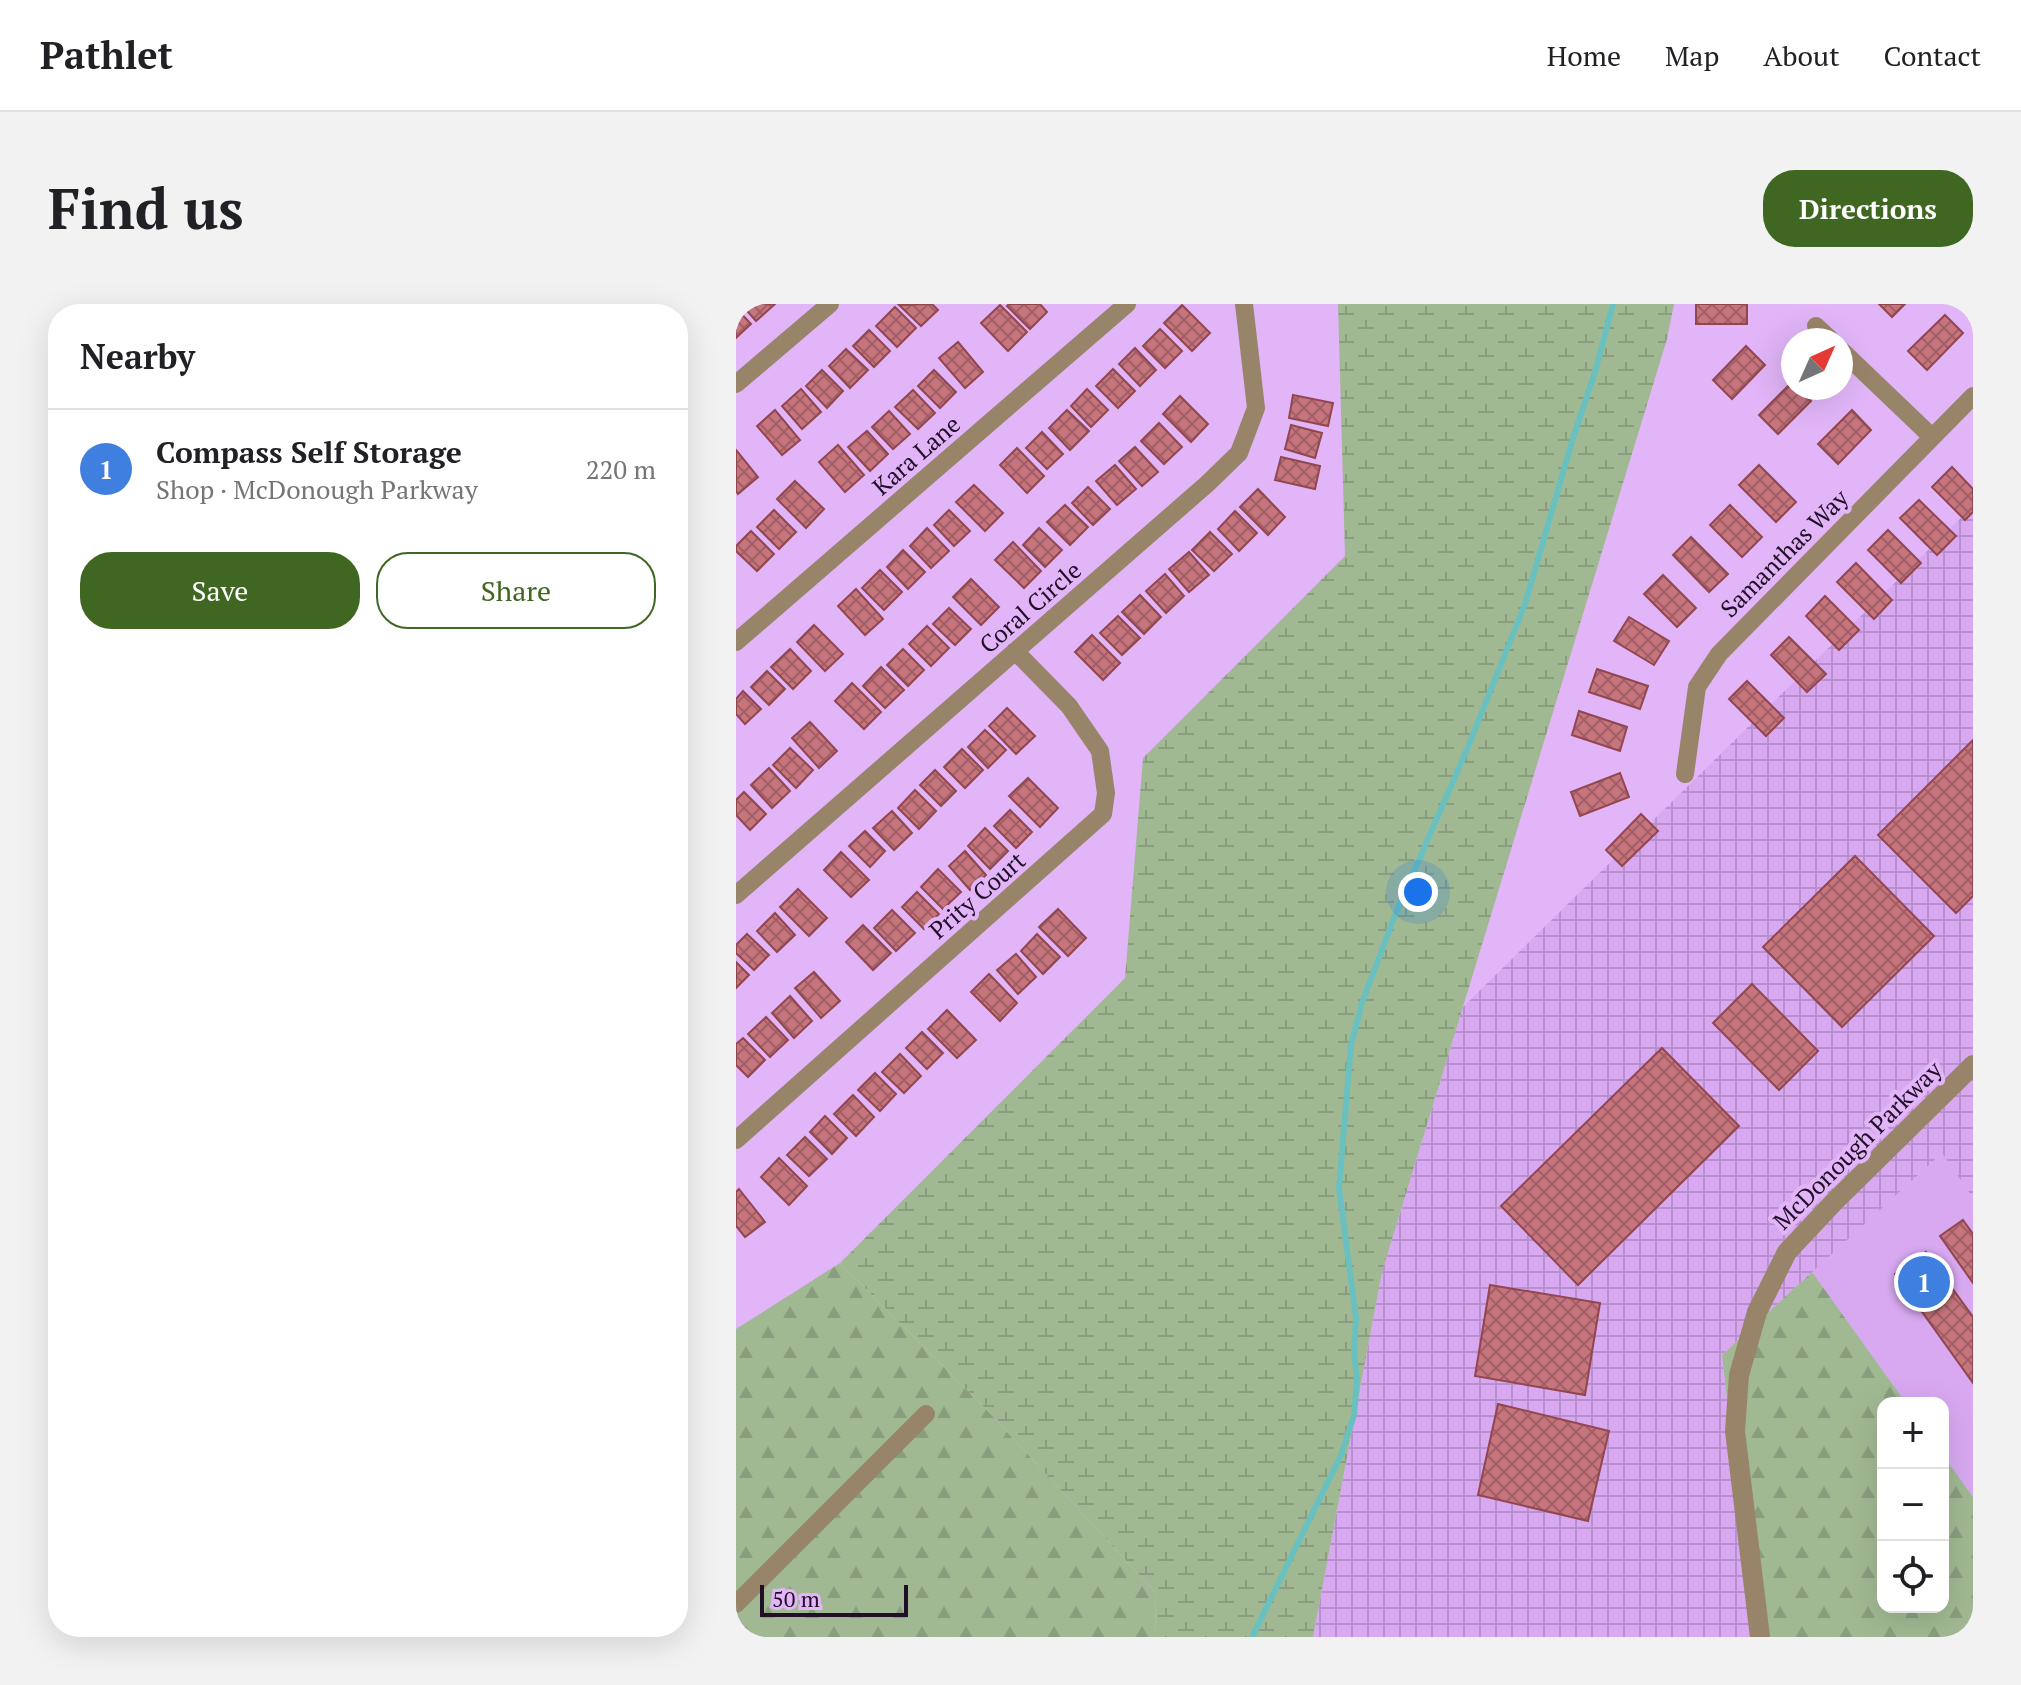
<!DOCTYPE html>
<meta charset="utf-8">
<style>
:root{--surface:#fff;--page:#f2f2f2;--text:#202124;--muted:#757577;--line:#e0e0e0;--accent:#406721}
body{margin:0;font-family:"PT Serif",serif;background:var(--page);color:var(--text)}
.controls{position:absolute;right:24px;bottom:24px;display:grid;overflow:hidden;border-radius:16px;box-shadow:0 8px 32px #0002}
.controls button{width:72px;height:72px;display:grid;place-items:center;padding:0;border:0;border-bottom:2px solid var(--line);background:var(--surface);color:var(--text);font:40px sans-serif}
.compass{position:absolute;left:1045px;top:24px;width:72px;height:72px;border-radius:50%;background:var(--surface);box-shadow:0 8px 32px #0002;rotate:45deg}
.scale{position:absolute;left:24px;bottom:20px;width:148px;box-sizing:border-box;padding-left:8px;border:4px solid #200f27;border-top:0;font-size:22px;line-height:28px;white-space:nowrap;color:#200f27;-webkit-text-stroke:6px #e1b5f8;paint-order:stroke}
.you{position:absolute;left:682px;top:588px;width:28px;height:28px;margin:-20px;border:6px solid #fff;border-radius:50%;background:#1a73e8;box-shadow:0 0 0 12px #1a73e833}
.badge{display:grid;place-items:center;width:52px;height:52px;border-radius:50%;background:var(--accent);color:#fff;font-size:26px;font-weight:700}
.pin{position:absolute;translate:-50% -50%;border:4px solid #fff;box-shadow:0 2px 8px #0006}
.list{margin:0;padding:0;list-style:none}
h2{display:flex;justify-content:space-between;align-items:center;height:104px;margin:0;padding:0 32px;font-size:34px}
h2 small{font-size:26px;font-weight:400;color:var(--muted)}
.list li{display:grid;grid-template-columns:52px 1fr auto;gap:24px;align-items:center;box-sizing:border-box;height:120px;padding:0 32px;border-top:2px solid var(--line)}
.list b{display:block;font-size:30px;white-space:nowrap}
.list p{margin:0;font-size:26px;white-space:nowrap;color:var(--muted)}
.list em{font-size:26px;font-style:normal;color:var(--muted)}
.actions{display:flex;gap:16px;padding:24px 32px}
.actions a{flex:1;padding:18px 0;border:2px solid var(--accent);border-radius:32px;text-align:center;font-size:28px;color:var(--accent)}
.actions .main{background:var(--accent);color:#fff}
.icon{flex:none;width:44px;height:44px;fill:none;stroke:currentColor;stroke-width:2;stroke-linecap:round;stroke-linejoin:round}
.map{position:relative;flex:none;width:1237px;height:1333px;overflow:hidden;border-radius:32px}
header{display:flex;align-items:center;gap:48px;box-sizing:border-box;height:112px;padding:0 40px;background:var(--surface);border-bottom:2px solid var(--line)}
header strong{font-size:38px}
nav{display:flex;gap:44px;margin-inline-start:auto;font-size:28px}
.intro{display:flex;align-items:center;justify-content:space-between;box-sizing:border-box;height:192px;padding:0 48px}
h1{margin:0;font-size:56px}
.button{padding:20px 36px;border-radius:32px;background:var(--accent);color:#fff;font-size:28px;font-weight:700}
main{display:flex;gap:48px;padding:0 48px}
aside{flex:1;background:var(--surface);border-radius:32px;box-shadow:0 8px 32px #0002}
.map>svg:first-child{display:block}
.built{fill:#d8a9f1}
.industrial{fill:url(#industrial-grid)}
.forest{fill:url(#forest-firs)}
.wetland{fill:url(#wetland-marsh)}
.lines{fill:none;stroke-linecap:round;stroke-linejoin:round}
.stream{stroke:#6ac0be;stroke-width:6}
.building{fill:url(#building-cross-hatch);stroke:#924650;stroke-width:2}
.minor{stroke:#988469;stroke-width:18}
.tertiary{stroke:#988469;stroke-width:20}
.labels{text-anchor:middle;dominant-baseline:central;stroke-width:8;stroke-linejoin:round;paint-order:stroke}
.street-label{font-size:24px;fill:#200f27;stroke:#e1b5f8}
</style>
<header>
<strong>Pathlet</strong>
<nav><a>Home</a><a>Map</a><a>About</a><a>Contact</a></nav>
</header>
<div class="intro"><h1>Find us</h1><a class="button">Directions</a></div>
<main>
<aside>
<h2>Nearby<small></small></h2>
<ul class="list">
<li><span class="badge" style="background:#3f7fe0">1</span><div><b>Compass Self Storage</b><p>Shop · McDonough Parkway</p></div><em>220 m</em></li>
</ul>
<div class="actions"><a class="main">Save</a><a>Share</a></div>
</aside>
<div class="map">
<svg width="1237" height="1333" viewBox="0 0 1237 1333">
<defs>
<pattern id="industrial-grid" width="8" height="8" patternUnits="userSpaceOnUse" patternTransform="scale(2)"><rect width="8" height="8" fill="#d8a9f1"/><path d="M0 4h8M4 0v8" fill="none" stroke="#b990cf"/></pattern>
<pattern id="forest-firs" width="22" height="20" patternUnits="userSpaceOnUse" patternTransform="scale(2)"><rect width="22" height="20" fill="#a1b993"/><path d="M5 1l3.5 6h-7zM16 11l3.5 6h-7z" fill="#8a9e7f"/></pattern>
<pattern id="wetland-marsh" width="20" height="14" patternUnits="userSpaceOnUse" patternTransform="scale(2)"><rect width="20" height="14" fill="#a1b993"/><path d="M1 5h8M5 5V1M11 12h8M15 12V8" fill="none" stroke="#8a9e7f"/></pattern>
<pattern id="building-cross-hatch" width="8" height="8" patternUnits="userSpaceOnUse" patternTransform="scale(2)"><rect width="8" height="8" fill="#c7757d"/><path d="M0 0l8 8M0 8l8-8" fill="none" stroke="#a15e66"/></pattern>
</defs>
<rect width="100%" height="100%" fill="#e1b5f8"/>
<path class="built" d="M 1206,849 L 1237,894 L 1237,1193 L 1207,1151 L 1207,1099 L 1170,1099 L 1076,968 Z"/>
<path class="industrial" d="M 1237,202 L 1237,894 L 1206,849 L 986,1051 L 1018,1333 L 577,1333 L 646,968 L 727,703 Z"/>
<path class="forest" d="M 104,959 L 250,1105 L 420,1289 L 419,1333 L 0,1333 L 0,1025 Z
M 1076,968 L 1170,1099 L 1147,1099 L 1147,1303 L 1207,1303 L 1207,1151 L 1237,1193 L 1237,1333 L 1018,1333 L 986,1051 Z"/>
<path class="wetland" d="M 602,0 L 938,0 L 931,35 L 646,968 L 577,1333 L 419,1333 L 420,1289 L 250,1105 L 104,959 L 389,674 L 407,454 L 609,252 Z"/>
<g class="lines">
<path class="stream" d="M 516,1333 L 605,1151 L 618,1111 L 621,1076 L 618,1048 L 620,1014 L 603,884 L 615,741 L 626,699 L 659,611 L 732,443 L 789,300 L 837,134 L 859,68 L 877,0"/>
</g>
<path class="building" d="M 5,0 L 39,0 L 20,17 Z
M 196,0 L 202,6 L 185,22 L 163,1 Z
M 273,0 L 304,0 L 311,8 L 294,25 L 271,2 Z
M 960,0 L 1011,0 L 1011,20 L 960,20 Z
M 1143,0 L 1169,0 L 1156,13 Z
M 264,1 L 291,28 L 272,47 L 245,19 Z
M 446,1 L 474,29 L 456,47 L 428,19 Z
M 159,3 L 180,24 L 161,43 L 140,22 Z
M 0,4 L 15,20 L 0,34 Z
M 1209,11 L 1227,29 L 1191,66 L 1172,47 Z
M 424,25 L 446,47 L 429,64 L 407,42 Z
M 133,26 L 154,47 L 138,63 L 117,42 Z
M 222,38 L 247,68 L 229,84 L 203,54 Z
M 1010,42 L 1029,61 L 996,95 L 977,76 Z
M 399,44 L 420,66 L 404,82 L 383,60 Z
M 110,45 L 132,66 L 114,84 L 93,62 Z
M 377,65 L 399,87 L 382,104 L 360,82 Z
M 86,66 L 107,87 L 91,104 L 70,82 Z
M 198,66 L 220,88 L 204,104 L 182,82 Z
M 1056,78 L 1057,84 L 1062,84 L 1075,97 L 1042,130 L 1023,111 Z
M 65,85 L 85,108 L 66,125 L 46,102 Z
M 351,85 L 372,106 L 355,123 L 335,102 Z
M 177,86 L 199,109 L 182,125 L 159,103 Z
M 557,91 L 597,99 L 592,122 L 553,114 Z
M 444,92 L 472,120 L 455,138 L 427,110 Z
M 39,106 L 64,136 L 46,151 L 21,122 Z
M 331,106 L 353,127 L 334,146 L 313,124 Z
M 1116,106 L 1135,126 L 1102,160 L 1082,140 Z
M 153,107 L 174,130 L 157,145 L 136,123 Z
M 423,119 L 446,143 L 428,160 L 405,137 Z
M 555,121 L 586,129 L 579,154 L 549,145 Z
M 131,127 L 152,150 L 134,167 L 112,143 Z
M 306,128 L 327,150 L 311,165 L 290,144 Z
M 102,141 L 128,171 L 109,188 L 83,158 Z
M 399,143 L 422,168 L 406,182 L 383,157 Z
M 281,144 L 308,172 L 291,189 L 264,161 Z
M 0,146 L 22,173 L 2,190 L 0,187 Z
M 545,153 L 584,162 L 579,185 L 539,176 Z
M 379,161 L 400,185 L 381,201 L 360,177 Z
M 1023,161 L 1060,198 L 1040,218 L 1003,181 Z
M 1216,163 L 1237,185 L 1237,208 L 1229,216 L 1196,183 Z
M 59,177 L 88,205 L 70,224 L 41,195 Z
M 238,181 L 267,209 L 249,227 L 220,198 Z
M 352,183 L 374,205 L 357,221 L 336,199 Z
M 522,185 L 549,213 L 532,231 L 504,203 Z
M 1183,196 L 1220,232 L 1201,251 L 1164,214 Z
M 329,201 L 352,223 L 334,241 L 311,218 Z
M 994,201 L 1026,233 L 1006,253 L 974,221 Z
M 38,206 L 60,228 L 43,245 L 21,223 Z
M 213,206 L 234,227 L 218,242 L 198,221 Z
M 499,207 L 521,229 L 503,247 L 482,225 Z
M 191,224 L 213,247 L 195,264 L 174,242 Z
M 303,224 L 326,246 L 309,263 L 287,241 Z
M 1152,226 L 1185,259 L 1165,279 L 1132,246 Z
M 15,227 L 38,250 L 21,267 L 0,247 L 0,242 Z
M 474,228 L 496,250 L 478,267 L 456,246 Z
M 955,233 L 992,270 L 973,288 L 937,251 Z
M 277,238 L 305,267 L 288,284 L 259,256 Z
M 167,246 L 189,268 L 172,285 L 151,263 Z
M 453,248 L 473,271 L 453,288 L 433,265 Z
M 1120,259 L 1156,296 L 1138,315 L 1101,278 Z
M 144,266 L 166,288 L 148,306 L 126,284 Z
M 429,270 L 448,292 L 430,309 L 410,287 Z
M 927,271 L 960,304 L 941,323 L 908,290 Z
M 235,275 L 263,303 L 245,321 L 217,293 Z
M 120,285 L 147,315 L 129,331 L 102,302 Z
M 404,291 L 425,313 L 408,330 L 386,308 Z
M 1089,292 L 1123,326 L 1103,346 L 1070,312 Z
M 213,304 L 235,325 L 219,341 L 197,320 Z
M 382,312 L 404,334 L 386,351 L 364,329 Z
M 893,313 L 933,337 L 918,361 L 878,337 Z
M 78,321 L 107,350 L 89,367 L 61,338 Z
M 191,322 L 213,344 L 195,362 L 173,340 Z
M 356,331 L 384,359 L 367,376 L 339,348 Z
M 1053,333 L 1090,370 L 1071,388 L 1035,351 Z
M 54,345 L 75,367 L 57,385 L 35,363 Z
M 167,345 L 188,366 L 172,382 L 151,361 Z
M 145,363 L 168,386 L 149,404 L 127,382 Z
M 861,365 L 912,382 L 904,405 L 853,388 Z
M 31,367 L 49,385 L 33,401 L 15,383 Z
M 1011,377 L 1048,414 L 1030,432 L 993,395 Z
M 116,379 L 145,408 L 128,425 L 99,397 Z
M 7,387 L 25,405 L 9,420 L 0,410 L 0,395 Z
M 271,404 L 299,432 L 280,450 L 253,422 Z
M 843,407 L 891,423 L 884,447 L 836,431 Z
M 74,418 L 101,447 L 83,464 L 56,434 Z
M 249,426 L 270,446 L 252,464 L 232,443 Z
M 1237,436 L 1237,592 L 1220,609 L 1142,531 Z
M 54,444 L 77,466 L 60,484 L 37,461 Z
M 226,445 L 247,466 L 229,484 L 208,463 Z
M 33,464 L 54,487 L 36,504 L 15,481 Z
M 199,466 L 220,487 L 205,502 L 184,481 Z
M 884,469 L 893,493 L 844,512 L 835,488 Z
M 292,474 L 322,504 L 304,523 L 273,492 Z
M 179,486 L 200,507 L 183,525 L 162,504 Z
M 8,488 L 30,510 L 14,526 L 0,511 L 0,496 Z
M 274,506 L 296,528 L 280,544 L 258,522 Z
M 156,507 L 176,529 L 158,546 L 137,524 Z
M 905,510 L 922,527 L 886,562 L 870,546 Z
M 249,524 L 272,547 L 254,565 L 232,542 Z
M 129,527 L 149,547 L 134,563 L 113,542 Z
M 229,547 L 250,571 L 234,586 L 213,562 Z
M 105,548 L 133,576 L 115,593 L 88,566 Z
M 1119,552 L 1198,632 L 1106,723 L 1027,643 Z
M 202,565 L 225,588 L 207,605 L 185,583 Z
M 62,585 L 91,614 L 73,632 L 44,603 Z
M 181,588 L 203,610 L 188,625 L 166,603 Z
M 322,605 L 350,634 L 332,652 L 303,623 Z
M 156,606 L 179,629 L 160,647 L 138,624 Z
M 39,609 L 59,631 L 41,648 L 21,627 Z
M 127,621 L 155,649 L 137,666 L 110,638 Z
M 11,630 L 33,651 L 18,666 L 0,649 L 0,641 Z
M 301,630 L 324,653 L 307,670 L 285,647 Z
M 280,650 L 300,673 L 282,690 L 261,666 Z
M 0,658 L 13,671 L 0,684 Z
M 78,668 L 104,697 L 85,714 L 59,684 Z
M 253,670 L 281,699 L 264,717 L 235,688 Z
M 1016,680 L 1082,747 L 1043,786 L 977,719 Z
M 54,692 L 76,717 L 58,734 L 36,709 Z
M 211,706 L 240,736 L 221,754 L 192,725 Z
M 30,713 L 52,736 L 34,753 L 12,730 Z
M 186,728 L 207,749 L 191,765 L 170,744 Z
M 7,734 L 29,756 L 12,773 L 0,761 L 0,740 Z
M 926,744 L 1003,822 L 842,981 L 765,902 Z
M 164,750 L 185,772 L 168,789 L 146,768 Z
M 139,769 L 160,790 L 144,807 L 122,786 Z
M 117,791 L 138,813 L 120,832 L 98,810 Z
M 89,812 L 111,834 L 96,850 L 74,828 Z
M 69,833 L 91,855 L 73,872 L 51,851 Z
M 43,854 L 71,882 L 53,901 L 25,873 Z
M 3,885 L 29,918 L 9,933 L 0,922 L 0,888 Z
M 1227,916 L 1237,930 L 1237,979 L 1204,932 Z
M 1190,948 L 1237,1013 L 1237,1079 L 1159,970 Z
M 754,981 L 864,999 L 849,1091 L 739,1072 Z
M 762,1100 L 873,1127 L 852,1217 L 742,1191 Z"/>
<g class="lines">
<path class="minor" d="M 1080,22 L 1095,36
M 1105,46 L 1196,133
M 0,80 L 94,0
M 0,338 L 391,0
M 949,470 L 961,383 L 983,350 L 1237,92
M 0,591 L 471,180 L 503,149 L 520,104 L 508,0
M 0,836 L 367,510 L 370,489 L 364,447 L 333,402 L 279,347
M 0,1300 L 190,1110"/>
<path class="tertiary" d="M 1024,1333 L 999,1127 L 1003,1071 L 1021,1008 L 1051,948 L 1098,898 L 1237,761"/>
</g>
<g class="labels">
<g class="street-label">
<text transform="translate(180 151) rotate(-41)">Kara Lane</text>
<text transform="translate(1048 249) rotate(-45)">Samanthas Way</text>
<text transform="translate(294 303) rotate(-41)">Coral Circle</text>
<text transform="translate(241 591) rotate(-41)">Prity Court</text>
<text transform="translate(1121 841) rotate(-45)">McDonough Parkway</text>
</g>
</g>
</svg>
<div class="controls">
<button>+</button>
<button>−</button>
<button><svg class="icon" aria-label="locate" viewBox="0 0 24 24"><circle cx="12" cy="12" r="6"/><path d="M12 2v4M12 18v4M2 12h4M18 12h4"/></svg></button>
</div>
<svg class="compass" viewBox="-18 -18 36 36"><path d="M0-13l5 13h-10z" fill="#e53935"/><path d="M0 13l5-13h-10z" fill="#757577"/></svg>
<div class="scale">50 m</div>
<div class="you"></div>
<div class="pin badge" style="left:1188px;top:978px;background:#3f7fe0">1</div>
</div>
</main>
